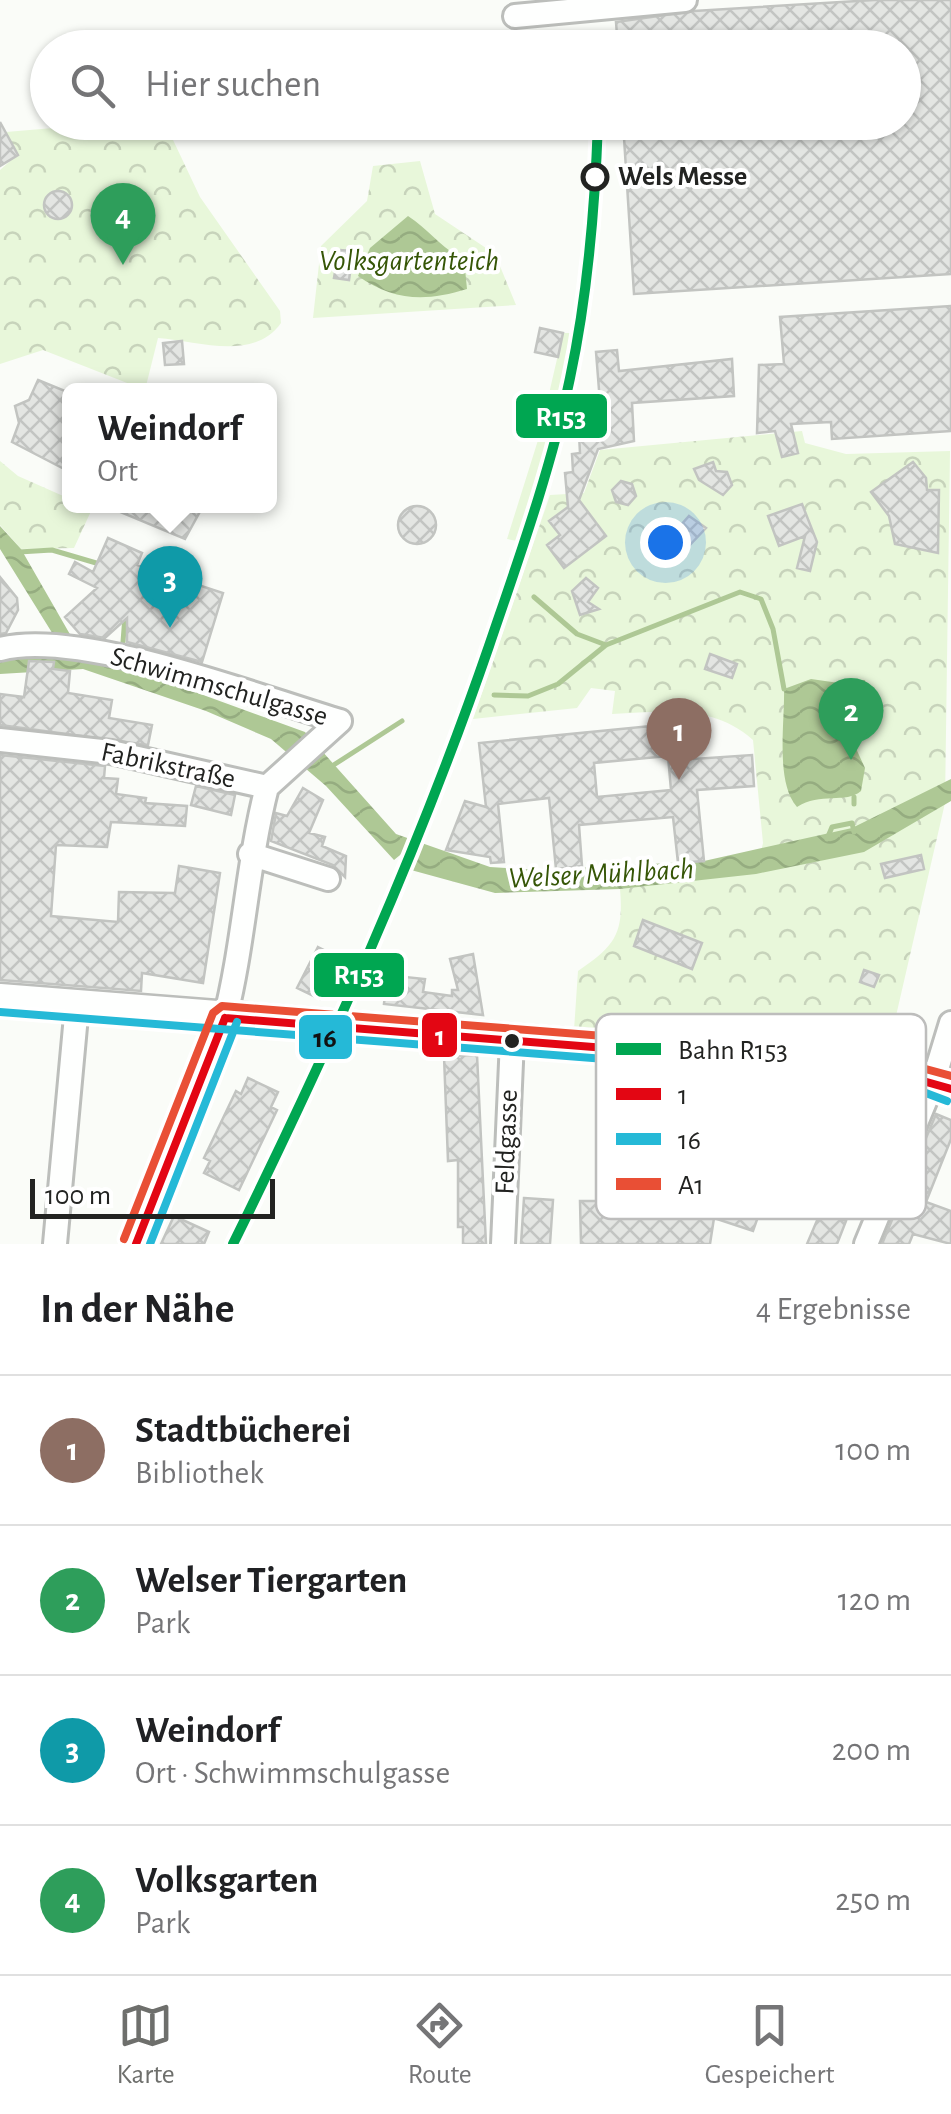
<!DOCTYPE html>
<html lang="de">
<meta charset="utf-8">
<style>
:root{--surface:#fff;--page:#f6f6f6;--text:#202124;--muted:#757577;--line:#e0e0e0;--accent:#6e6f6c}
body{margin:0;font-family:"Alegreya Sans",sans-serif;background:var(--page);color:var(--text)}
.scale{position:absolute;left:30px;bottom:25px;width:245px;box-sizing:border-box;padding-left:10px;border:5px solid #222321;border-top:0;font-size:28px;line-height:35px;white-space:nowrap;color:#222321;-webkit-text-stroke:8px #fff;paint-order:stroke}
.you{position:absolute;left:665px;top:542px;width:35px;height:35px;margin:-25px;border:8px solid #fff;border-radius:50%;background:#1a73e8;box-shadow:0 0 0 15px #1a73e833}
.badge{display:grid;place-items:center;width:65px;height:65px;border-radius:50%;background:var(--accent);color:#fff;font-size:32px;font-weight:700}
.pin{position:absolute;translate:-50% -82px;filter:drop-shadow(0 2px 5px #0008)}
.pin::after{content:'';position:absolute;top:52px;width:35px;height:30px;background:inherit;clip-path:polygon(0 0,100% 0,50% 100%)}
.popup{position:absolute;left:62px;top:383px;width:215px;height:130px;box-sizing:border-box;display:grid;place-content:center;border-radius:15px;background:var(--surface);filter:drop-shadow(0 2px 8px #0005);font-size:32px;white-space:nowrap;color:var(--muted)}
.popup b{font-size:38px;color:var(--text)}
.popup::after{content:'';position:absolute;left:50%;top:100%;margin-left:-20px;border:20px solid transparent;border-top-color:var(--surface)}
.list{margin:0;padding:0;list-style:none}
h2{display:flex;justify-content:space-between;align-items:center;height:130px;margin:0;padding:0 40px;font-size:42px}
h2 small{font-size:32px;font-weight:400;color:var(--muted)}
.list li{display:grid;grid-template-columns:65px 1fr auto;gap:30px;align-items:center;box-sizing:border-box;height:150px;padding:0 40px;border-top:2px solid var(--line)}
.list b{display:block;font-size:38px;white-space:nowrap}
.list p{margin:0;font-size:32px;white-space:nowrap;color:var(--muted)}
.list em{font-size:32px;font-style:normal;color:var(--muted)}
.icon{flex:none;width:55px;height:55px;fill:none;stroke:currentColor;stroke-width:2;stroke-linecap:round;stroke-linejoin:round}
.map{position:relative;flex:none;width:951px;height:1244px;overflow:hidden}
.search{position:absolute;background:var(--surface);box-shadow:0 2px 8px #0004;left:30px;right:30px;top:30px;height:110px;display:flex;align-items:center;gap:25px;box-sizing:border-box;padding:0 35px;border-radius:55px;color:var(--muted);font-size:38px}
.sheet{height:730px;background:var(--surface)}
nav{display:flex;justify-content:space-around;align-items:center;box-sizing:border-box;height:140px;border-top:2px solid var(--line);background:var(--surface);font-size:28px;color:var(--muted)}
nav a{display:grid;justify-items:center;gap:5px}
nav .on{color:var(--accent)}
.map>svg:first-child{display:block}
.green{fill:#e8f7da}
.park{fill:url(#park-crowns)}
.water{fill:url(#water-waves)}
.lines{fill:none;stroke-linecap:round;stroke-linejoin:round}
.stream{stroke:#aec895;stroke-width:5}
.building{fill:url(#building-cross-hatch);stroke:#c2c4c1;stroke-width:2.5;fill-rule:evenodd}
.minor-casing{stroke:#bcbebb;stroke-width:28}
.major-casing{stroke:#bcbebb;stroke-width:35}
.minor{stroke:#fefffe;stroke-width:22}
.major{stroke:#fefffe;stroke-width:30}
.bus-1-casing{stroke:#fff;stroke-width:15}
.bus-2-casing{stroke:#fff;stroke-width:15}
.bus-3-casing{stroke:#fff;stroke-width:15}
.bus-1{stroke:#e30613;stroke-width:8}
.bus-2{stroke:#25b9d7;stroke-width:8}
.bus-3{stroke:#e94f35;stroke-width:8}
.rail-1-casing{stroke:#fff;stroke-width:18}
.rail-1{stroke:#00a651;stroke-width:10}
.stop-dot{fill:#fff;stroke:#222321;stroke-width:5}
.bus-dot{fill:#222321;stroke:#fff;stroke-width:4}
.labels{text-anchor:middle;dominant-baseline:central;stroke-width:8;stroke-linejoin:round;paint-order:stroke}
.stop-label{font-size:28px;font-weight:bold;fill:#222321;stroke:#fff;text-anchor:start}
.street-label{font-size:28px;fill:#222321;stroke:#fff}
.water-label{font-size:30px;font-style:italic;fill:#365607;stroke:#fff}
.key{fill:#fff;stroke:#bdbdbc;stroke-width:2.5}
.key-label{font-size:28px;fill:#222321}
.line-badge{stroke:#fff;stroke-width:4}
.badge-label{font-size:28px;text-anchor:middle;font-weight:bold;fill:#fff}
.pale-badge-label{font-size:28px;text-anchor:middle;font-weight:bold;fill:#111}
</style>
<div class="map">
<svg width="951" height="1244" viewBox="0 0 951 1244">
<defs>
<pattern id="park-crowns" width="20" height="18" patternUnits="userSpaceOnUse" patternTransform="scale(2.5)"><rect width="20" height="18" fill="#e8f7da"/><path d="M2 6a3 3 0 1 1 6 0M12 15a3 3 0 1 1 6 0" fill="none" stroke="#c7d3bb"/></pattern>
<pattern id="water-waves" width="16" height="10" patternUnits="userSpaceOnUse" patternTransform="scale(2.5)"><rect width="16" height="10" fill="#aec895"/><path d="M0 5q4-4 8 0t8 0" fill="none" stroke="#95ac80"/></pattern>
<pattern id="building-cross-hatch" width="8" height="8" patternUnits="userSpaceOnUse" patternTransform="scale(2.5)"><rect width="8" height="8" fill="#e3e5e2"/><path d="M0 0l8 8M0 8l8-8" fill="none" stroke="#c2c4c2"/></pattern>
</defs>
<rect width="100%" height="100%" fill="#fafcf8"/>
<path class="green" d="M 563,333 L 570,333 L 557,407 L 517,541 L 507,539 L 539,437 Z"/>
<path class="park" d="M 112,123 L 165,123 L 200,197 L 280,311 L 281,323 C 253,362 198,341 158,338 L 145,390 L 43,350 L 0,364 L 0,170 L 17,155 L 6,132 Z
M 420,161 L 435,214 L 495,254 L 516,305 L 313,318 L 321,246 L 367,201 L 373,166 Z
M 802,431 L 805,443 L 846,454 L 950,451 L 945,803 L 887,1055 L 574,1030 L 578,971 C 615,946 624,934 620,889 L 756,873 L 763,843 L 753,740 C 713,704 663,712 612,714 L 615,691 L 591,688 L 577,708 L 473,719 L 550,495 L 584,493 L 600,450 Z
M 0,461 L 18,476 L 70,499 L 70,506 L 92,509 L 74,548 L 21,549 L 0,525 Z"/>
<path class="water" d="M 408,216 C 430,230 441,249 464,259 L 467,289 C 425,302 394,301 358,276 L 370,248 Z
M 0,526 L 21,549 L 83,657 L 121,665 L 305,732 L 396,834 L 490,867 L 543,870 L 704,861 L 852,828 L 951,779 L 951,801 L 864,852 L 756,874 L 620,889 L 495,893 L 411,870 L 416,842 L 394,860 L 326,786 L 271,739 L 206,711 L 83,669 L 0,674 L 0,656 L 64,652 L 0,549 Z
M 811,679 L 839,683 L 865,680 L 867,700 L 853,742 L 865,768 L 861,791 C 846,804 820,792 797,807 C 775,782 785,723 784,689 Z"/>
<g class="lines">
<path class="stream" d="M 19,552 L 52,550 L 103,565
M 534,597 L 577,634 L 606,645
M 123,642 L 125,616
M 494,695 L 528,696 L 558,684 L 606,645 L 740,592 L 761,599 L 773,629 L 784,689
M 332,766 L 402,721
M 854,804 L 854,797
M 827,839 L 832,827 L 852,823 L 854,832"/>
</g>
<path class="building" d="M 874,0 L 951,0 L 951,274 L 634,294 L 623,122 L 904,122 L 904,48 L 618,48 L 616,22 L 694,11 Z
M 0,122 L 18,155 L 0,166 Z
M44 205a14 14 0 1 1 28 0a14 14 0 1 1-28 0Z
M 339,250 L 353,251 L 349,280 L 334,278 Z
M 951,306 L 951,431 L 832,439 L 831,422 L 791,424 L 798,453 L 782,457 L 775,431 L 757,433 L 759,365 L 784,364 L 780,317 Z
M 540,328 L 563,333 L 558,357 L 535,352 Z
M 182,341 L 184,364 L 165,365 L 163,343 Z
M 617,350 L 619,371 L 732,359 L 734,396 L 632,403 L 634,441 L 598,449 L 579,500 L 606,536 L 564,568 L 547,545 L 560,535 L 549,521 L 568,507 L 565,473 L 573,472 L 572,454 L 580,453 L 579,434 L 587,434 L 586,416 L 601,415 L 596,352 Z
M 38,380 L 70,393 L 70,472 L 12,442 L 19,423 L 15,406 L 29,400 Z
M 713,462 L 716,471 L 727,472 L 732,485 L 723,495 L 699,480 L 694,469 Z
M 913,462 L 926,478 L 927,490 L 939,490 L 938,553 L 895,544 L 889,516 L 871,492 Z
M 621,481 L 632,484 L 636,496 L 628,505 L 616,502 L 612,490 Z
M 802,504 L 817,542 L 810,571 L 797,568 L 805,536 L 779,546 L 768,516 Z
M 106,506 L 203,506 L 185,539 Z
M398 525a19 19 0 1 1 38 0a19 19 0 1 1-38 0Z
M 689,516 L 706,528 L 687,548 L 673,534 Z
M 108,538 L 142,553 L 137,565 L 223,593 L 202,662 L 127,642 L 127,618 L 105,638 L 80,634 L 65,617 L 97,588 L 69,574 L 75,562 L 93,572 Z
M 0,577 L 17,598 L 18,610 L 6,633 L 0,634 Z
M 586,578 L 598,588 L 588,602 L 599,609 L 580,615 L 572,591 Z
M 710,654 L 737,664 L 732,678 L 705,669 Z
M 29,661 L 54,662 L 53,669 L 70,671 L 68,693 L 112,700 L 109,718 L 152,725 L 148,745 L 0,725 L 0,694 L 24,697 Z
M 691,722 L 694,759 L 752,755 L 754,786 L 697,790 L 704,861 L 678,863 L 673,817 L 579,825 L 582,866 L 556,869 L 549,798 L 498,804 L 504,862 L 491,863 L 490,857 L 446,850 L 465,801 L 486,807 L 479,743 ZM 668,756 L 671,790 L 597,797 L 594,763 Z
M 0,755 L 105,766 L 104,778 L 118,779 L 116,794 L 146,798 L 145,803 L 187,806 L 185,826 L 111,822 L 107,847 L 56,845 L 51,916 L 118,922 L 119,892 L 175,893 L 179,866 L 220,873 L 203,983 L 142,973 L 141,991 L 0,980 Z
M 196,786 L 235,795 L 231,815 L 191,805 Z
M 303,788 L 323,800 L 309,833 L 325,837 L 322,846 L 346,856 L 345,877 L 333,865 L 271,841 L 276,813 L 287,816 Z
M 921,855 L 924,869 L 885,878 L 881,864 Z
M 643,920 L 702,943 L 692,969 L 634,946 Z
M 318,947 L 340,958 L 320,999 L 297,988 Z
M 473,954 L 483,1015 L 384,1004 L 387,975 L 425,979 L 423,992 L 452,996 L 452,990 L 458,990 L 450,959 Z
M 864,970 L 879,975 L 874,987 L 860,982 Z
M 475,1055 L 477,1055 L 486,1244 L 463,1244 L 463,1227 L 458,1227 L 458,1160 L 448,1161 L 444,1056 Z
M 248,1078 L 278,1092 L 271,1107 L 277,1110 L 239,1190 L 204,1173 L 210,1161 L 204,1158 L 236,1091 L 241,1094 Z
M 605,1084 L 669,1093 L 670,1084 L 701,1093 L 698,1119 L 664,1116 L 661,1151 L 676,1153 L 675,1160 L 728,1167 L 726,1183 L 765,1197 L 753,1231 L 714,1218 L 710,1244 L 581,1244 L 580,1201 L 597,1201 L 604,1143 L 644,1148 L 647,1118 L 603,1111 Z
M 736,1096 L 877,1108 L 890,1112 L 888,1136 L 875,1135 L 874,1144 L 859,1143 L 860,1132 L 734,1125 Z
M 936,1114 L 951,1120 L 951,1139 L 926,1202 L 951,1211 L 951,1244 L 913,1234 L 909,1244 L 882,1244 Z
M 720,1138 L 739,1140 L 738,1153 L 719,1151 Z
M 795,1154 L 821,1156 L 820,1172 L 794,1170 Z
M 524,1198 L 553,1200 L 550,1244 L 521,1244 Z
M 821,1211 L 846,1221 L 837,1244 L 807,1244 Z
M 174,1216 L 209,1232 L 204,1244 L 161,1244 Z"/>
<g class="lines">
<g class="minor-casing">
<path id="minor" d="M 515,16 L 685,0
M 0,649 C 80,628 258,697 340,721
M 0,740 L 111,752 L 267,787
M 267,787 L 340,721
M 250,854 L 328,879
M 55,1244 L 77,1005
M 136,1244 C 166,1171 204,1098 224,1022 C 244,945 247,864 267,787
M 503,1244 L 512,1040
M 866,1244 L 933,1082 L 951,1023"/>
</g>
<g class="major-casing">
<path id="major" d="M 0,999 L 826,1064 L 913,1075 L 951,1089"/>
</g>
<use href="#minor" class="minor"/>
<use href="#major" class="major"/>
<g class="bus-1-casing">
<path id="bus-1" d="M 225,1018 L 884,1070 L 951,1089
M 136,1244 L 225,1018"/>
</g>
<g class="bus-2-casing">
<path id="bus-2" d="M 0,1012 L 825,1076 L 910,1087 L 947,1101
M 150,1244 L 237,1022"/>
</g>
<g class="bus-3-casing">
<path id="bus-3" d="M 124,1239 L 213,1013 L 222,1006 L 885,1058 L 951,1076"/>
</g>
<use href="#bus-1" class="bus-1"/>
<use href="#bus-2" class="bus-2"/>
<use href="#bus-3" class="bus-3"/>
<g class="rail-1-casing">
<path id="rail-1" d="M 233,1244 C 329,1049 418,852 489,646 C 519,558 551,469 570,378 C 588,294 595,208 598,122"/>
</g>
<use href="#rail-1" class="rail-1"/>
</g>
<circle class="stop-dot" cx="595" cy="177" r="12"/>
<circle class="bus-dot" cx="512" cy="1041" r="9"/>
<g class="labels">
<g class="stop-label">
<text x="618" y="177">Wels Messe</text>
</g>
<g class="street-label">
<text transform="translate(219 687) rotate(16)">Schwimmschulgasse</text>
<text transform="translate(168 766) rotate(12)">Fabrikstraße</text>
<text transform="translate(507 1142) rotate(-88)">Feldgasse</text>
</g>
<g class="water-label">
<text x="409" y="261">Volksgartenteich</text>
<text transform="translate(601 874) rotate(-3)">Welser Mühlbach</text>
</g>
</g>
<rect x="596" y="1014" width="330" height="205" rx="15" class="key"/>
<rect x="616" y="1043" width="45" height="12" fill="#00a651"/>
<rect x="616" y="1088" width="45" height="12" fill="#e30613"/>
<rect x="616" y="1133" width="45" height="12" fill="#25b9d7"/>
<rect x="616" y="1178" width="45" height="12" fill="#e94f35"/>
<g class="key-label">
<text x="678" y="1059">Bahn R153</text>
<text x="678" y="1104">1</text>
<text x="678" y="1149">16</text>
<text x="678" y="1194">A1</text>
</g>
<g class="line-badge">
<rect x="514" y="392" width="95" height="48" rx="10" fill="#00a651"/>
<rect x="312" y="951" width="94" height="48" rx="10" fill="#00a651"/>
<rect x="420" y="1011" width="39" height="48" rx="10" fill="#e30613"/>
<rect x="297" y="1013" width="57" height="48" rx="10" fill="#25b9d7"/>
</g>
<g class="badge-label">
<text x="561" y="426">R153</text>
<text x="359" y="984">R153</text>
<text x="440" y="1045">1</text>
</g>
<g class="pale-badge-label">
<text x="325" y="1047">16</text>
</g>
</svg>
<div class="scale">100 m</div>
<div class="you"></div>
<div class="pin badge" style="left:679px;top:780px;background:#8d6e63">1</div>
<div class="pin badge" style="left:851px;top:760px;background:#2e9e5b">2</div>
<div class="pin badge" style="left:170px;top:628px;background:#0f9aa8">3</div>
<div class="popup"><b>Weindorf</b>Ort</div>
<div class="pin badge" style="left:123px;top:265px;background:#2e9e5b">4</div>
<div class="search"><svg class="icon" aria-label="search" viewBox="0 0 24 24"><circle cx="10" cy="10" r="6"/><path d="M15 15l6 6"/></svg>Hier suchen</div>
</div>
<section class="sheet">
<h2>In der Nähe<small>4 Ergebnisse</small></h2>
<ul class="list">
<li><span class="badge" style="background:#8d6e63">1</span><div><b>Stadtbücherei</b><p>Bibliothek</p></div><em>100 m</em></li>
<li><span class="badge" style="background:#2e9e5b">2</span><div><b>Welser Tiergarten</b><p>Park</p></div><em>120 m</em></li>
<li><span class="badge" style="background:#0f9aa8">3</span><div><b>Weindorf</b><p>Ort · Schwimmschulgasse</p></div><em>200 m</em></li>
<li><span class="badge" style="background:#2e9e5b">4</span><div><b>Volksgarten</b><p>Park</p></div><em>250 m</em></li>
</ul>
</section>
<nav>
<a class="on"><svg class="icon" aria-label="map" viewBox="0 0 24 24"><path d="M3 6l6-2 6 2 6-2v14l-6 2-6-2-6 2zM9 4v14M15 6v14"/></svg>Karte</a>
<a><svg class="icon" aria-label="directions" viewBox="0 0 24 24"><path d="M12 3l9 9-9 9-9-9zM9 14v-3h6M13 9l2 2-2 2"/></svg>Route</a>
<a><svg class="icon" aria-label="saved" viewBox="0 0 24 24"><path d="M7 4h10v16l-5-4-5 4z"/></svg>Gespeichert</a>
</nav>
